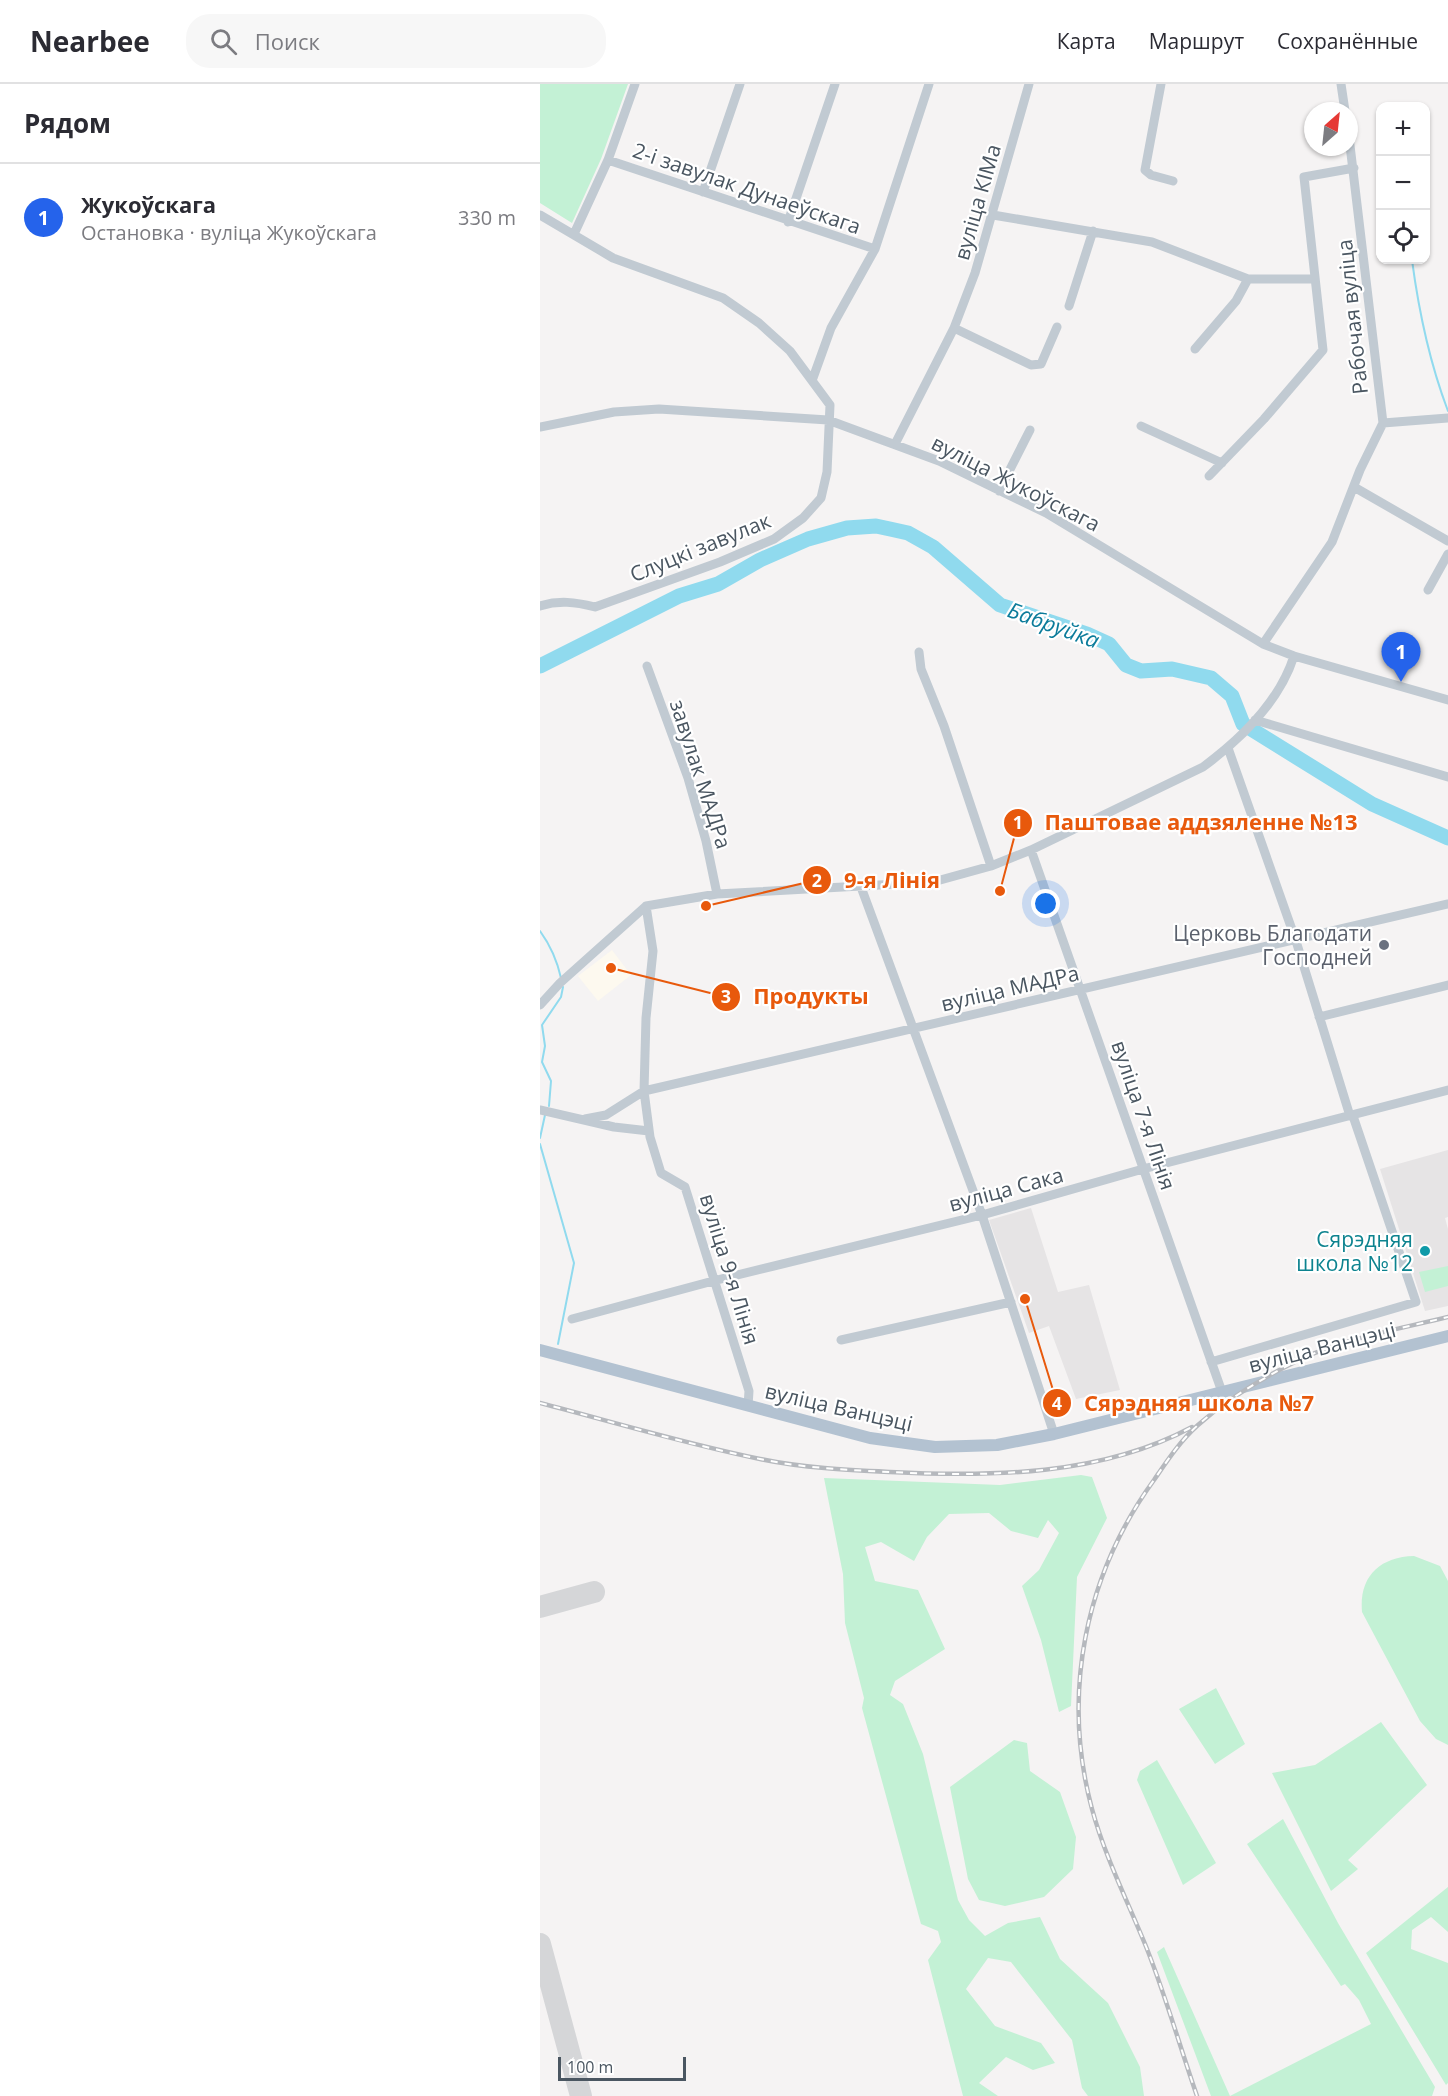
<!DOCTYPE html>
<html lang="ru">
<meta charset="utf-8">
<style>
:root{--surface:#fff;--page:#f7f7f7;--text:#2b2b33;--muted:#7c7c81;--line:#e1e1e2;--accent:#2563eb}
body{margin:0;font-family:"Open Sans",sans-serif;background:var(--page);color:var(--text)}
.controls{position:absolute;right:18px;top:18px;display:grid;overflow:hidden;border-radius:12px;box-shadow:0 2px 4px #0004}
.controls button{width:54px;height:54px;display:grid;place-items:center;padding:0;border:0;border-bottom:2px solid var(--line);background:var(--surface);color:var(--text);font:30px sans-serif}
.compass{position:absolute;left:764px;top:18px;width:54px;height:54px;border-radius:50%;background:var(--surface);box-shadow:0 2px 4px #0004;rotate:27deg}
.scale{position:absolute;left:18px;bottom:15px;width:128px;box-sizing:border-box;padding-left:6px;border:3px solid #4a5661;border-top:0;font-size:16px;line-height:21px;white-space:nowrap;color:#4a5661;-webkit-text-stroke:4px #fff;paint-order:stroke}
.you{position:absolute;left:506px;top:820px;width:21px;height:21px;margin:-15px;border:4px solid #fff;border-radius:50%;background:#1a73e8;box-shadow:0 0 0 9px #1a73e833}
.badge{display:grid;place-items:center;width:39px;height:39px;border-radius:50%;background:var(--accent);color:#fff;font-size:20px;font-weight:700}
.pin{position:absolute;translate:-50% -50px;filter:drop-shadow(0 2px 3px #0008)}
.pin::after{content:'';position:absolute;top:32px;width:21px;height:18px;background:inherit;clip-path:polygon(0 0,100% 0,50% 100%)}
.list{margin:0;padding:0;list-style:none}
h2{display:flex;justify-content:space-between;align-items:center;height:78px;margin:0;padding:0 24px;font-size:26px}
h2 small{font-size:20px;font-weight:400;color:var(--muted)}
.list li{display:grid;grid-template-columns:39px 1fr auto;gap:18px;align-items:center;box-sizing:border-box;height:108px;padding:0 24px;border-top:2px solid var(--line)}
.list b{display:block;font-size:22px;white-space:nowrap}
.list p{margin:0;font-size:20px;white-space:nowrap;color:var(--muted)}
.list em{font-size:20px;font-style:normal;color:var(--muted)}
.icon{flex:none;width:33px;height:33px;fill:none;stroke:currentColor;stroke-width:2;stroke-linecap:round;stroke-linejoin:round}
.map{position:relative;flex:none;width:908px;height:2012px;overflow:hidden}
header{display:flex;align-items:center;gap:36px;box-sizing:border-box;height:84px;padding:0 30px;background:var(--surface);border-bottom:2px solid var(--line)}
header strong{font-size:28px}
nav{display:flex;gap:33px;margin-inline-start:auto;font-size:21px}
.search{width:420px;height:54px;background:var(--page);display:flex;align-items:center;gap:15px;box-sizing:border-box;padding:0 21px;border-radius:24px;color:var(--muted);font-size:22px}
main{display:flex}
aside{flex:1;background:var(--surface)}
.map>svg:first-child{display:block}
.commercial{fill:#fdf9ef}
.education{fill:#e6e4e5}
.green{fill:#c3f1d5}
.lines{fill:none;stroke-linecap:round;stroke-linejoin:round}
.stream{stroke:#90daee;stroke-width:2}
.river{stroke:#90daee;stroke-width:15}
.taxiway{stroke:#d5d6d8;stroke-width:22}
.minor{stroke:#c1cad2;stroke-width:9}
.major{stroke:#b3c2d1;stroke-width:12}
.rail-casing{stroke:#b5b8bd;stroke-width:4.5}
.rail{stroke:#fff;stroke-width:2;stroke-dasharray:7;stroke-linecap:butt}
.worship-dot{fill:#6b7280;stroke:#fff;stroke-width:2}
.culture-dot{fill:#0f9aa8;stroke:#fff;stroke-width:2}
.labels{text-anchor:middle;dominant-baseline:central;stroke-width:4.5;stroke-linejoin:round;paint-order:stroke}
.street-label{font-size:21px;fill:#4a5661;stroke:#fff}
.worship-label{font-size:21px;fill:#5b616d;stroke:#fff;text-anchor:end}
.culture-label{font-size:21px;fill:#0d838f;stroke:#fff;text-anchor:end}
.water-label{font-size:22px;font-style:italic;fill:#0c7c9b;stroke:#fff}
.leader{fill:none;stroke:#e8590c;stroke-width:2}
.callout-dot{fill:#e8590c;stroke:#fff;stroke-width:2}
.mark-label{font-size:18px;text-anchor:middle;font-weight:bold;fill:#fff}
.callout-label{font-size:22px;text-anchor:middle;font-weight:bold;fill:#e8590c;stroke:#fff;stroke-width:4.5;stroke-linejoin:round;paint-order:stroke}
</style>
<header>
<strong>Nearbee</strong>
<div class="search"><svg class="icon" aria-label="search" viewBox="0 0 24 24"><circle cx="10" cy="10" r="6"/><path d="M15 15l6 6"/></svg>Поиск</div>
<nav><a>Карта</a><a>Маршрут</a><a>Сохранённые</a></nav>
</header>
<main>
<aside>
<h2>Рядом<small></small></h2>
<ul class="list">
<li><span class="badge">1</span><div><b>Жукоўскага</b><p>Остановка · вуліца Жукоўскага</p></div><em>330 m</em></li>
</ul>
</aside>
<div class="map">
<svg width="908" height="2012" viewBox="0 0 908 2012">
<rect width="100%" height="100%" fill="#f5f3f3"/>
<path class="commercial" d="M 72,866 L 91,891 L 58,917 L 38,892 Z"/>
<path class="education" d="M 908,1066 L 908,1133 L 905,1134 L 908,1145 L 908,1222 L 885,1227 L 840,1085 Z
M 491,1124 L 518,1208 L 549,1201 L 580,1306 L 536,1315 L 509,1242 L 489,1249 L 449,1136 Z"/>
<path class="green" d="M 0,0 L 88,0 L 61,75 L 32,139 L 0,119 Z
M 908,1182 L 908,1202 L 885,1208 L 879,1188 Z
M 541,1391 L 552,1393 L 567,1434 L 537,1493 L 531,1622 L 519,1628 L 501,1556 L 482,1502 L 499,1486 L 519,1449 L 508,1436 L 498,1454 L 471,1447 L 449,1429 L 409,1430 L 387,1453 L 374,1477 L 341,1458 L 325,1463 L 335,1497 L 378,1506 L 405,1565 L 355,1597 L 350,1611 L 363,1620 L 383,1670 L 418,1816 L 429,1836 L 445,1852 L 468,1839 L 500,1833 L 520,1875 L 568,1919 L 600,1983 L 604,2012 L 548,2012 L 542,2004 L 532,1956 L 471,1878 L 448,1874 L 426,1905 L 455,1942 L 501,1959 L 515,1979 L 493,1986 L 466,1973 L 439,1999 L 458,2012 L 423,2012 L 388,1876 L 401,1858 L 398,1847 L 381,1840 L 322,1624 L 324,1614 L 305,1539 L 303,1490 L 284,1394 L 460,1401 Z
M 874,1472 L 900,1482 L 908,1497 L 908,1661 L 896,1655 L 880,1637 L 822,1528 C 819,1493 839,1473 874,1472 Z
M 676,1604 L 705,1660 L 675,1680 L 639,1625 Z
M 841,1638 L 887,1701 L 808,1776 L 818,1785 L 791,1807 L 732,1689 L 775,1681 Z
M 474,1656 L 487,1659 L 490,1687 L 520,1708 L 536,1753 L 533,1785 L 504,1813 L 465,1822 L 439,1816 L 428,1795 L 410,1703 Z
M 617,1676 L 676,1779 L 643,1801 L 597,1696 L 600,1687 Z
M 743,1735 L 798,1839 L 895,2003 L 892,2012 L 690,2012 L 831,1940 L 819,1916 L 805,1900 L 801,1902 L 707,1760 Z
M 908,1803 L 908,1848 L 891,1833 L 872,1846 L 871,1865 L 908,1879 L 908,1999 L 906,2001 L 826,1869 Z
M 624,1863 L 690,2012 L 671,2012 L 617,1868 Z"/>
<g class="lines">
<path class="stream" d="M 872,176 C 879,229 889,277 908,327
M 0,847 C 11,862 17,876 21,894
M 9,1022 L 11,997 L 2,978 L 5,962 L 2,941 L 21,913 L 23,903
M 0,1054 L 5,1031
M 0,1060 L 34,1179 L 18,1260"/>
<path class="river" d="M 0,582 L 139,512 L 178,500 L 220,476 L 268,455 L 307,444 L 336,442 L 350,445 L 368,449 L 393,463 L 460,521 L 547,550 L 569,560 L 586,581 L 601,587 L 632,585 L 671,594 L 692,612 L 703,640 L 832,720 L 908,754"/>
<path class="taxiway" d="M 0,1523 L 54,1508
M 0,1860 L 41,2012"/>
<path class="minor" d="M 621,0 L 605,86 L 611,91 L 633,97
M 801,0 L 805,27
M 68,76 L 335,165
M 163,108 L 200,0
M 0,131 L 73,174 L 183,214 L 219,239 L 250,267 L 290,321 L 287,388 L 281,414 L 263,434 L 234,455 L 180,478 L 55,523 C 35,518 19,516 0,522
M 453,131 L 612,158 L 708,195
M 248,138 L 295,0
M 34,150 L 68,76 L 95,0
M 529,222 L 553,147
M 414,244 L 491,281 L 501,280 L 517,243
M 655,265 L 696,217 L 708,195 L 774,195
M 273,294 L 291,244 L 335,165 L 389,0
M 843,339 L 908,334
M 601,342 L 682,379
M 0,343 L 74,328 L 119,325 L 288,336 L 399,377 L 506,429 L 723,560 L 754,572 L 908,616
M 355,360 L 414,244 L 435,189 L 489,0
M 669,392 L 724,335 L 783,266 L 764,93 L 814,84
M 814,403 L 908,457
M 459,407 L 490,346
M 888,506 L 908,470
M 723,560 L 792,458 L 820,386 L 843,339 L 809,53
M 379,568 L 381,585 L 404,642 L 451,782
M 107,582 L 148,694 L 166,757 L 177,810
M 715,636 L 908,693
M 688,664 L 756,857 L 810,1032
M 491,766 L 682,1308
M 321,803 L 442,1131 L 514,1350
M 106,822 L 113,867 L 106,934 L 104,1007 L 110,1053 L 121,1089 L 145,1103 L 209,1307 L 208,1322
M 0,921 L 20,899 L 106,822 L 177,810 L 393,798 L 451,782 L 491,766 L 663,683 C 701,655 739,619 754,572
M 779,933 L 908,901
M 0,1026 L 74,1043 L 109,1047
M 45,1035 L 66,1031 L 104,1007 L 908,820
M 32,1235 L 173,1197 L 442,1131 L 603,1085 L 908,1006
M 301,1256 L 471,1218
M 671,1278 L 876,1218 L 813,1032"/>
<path class="major" d="M 0,1266 L 330,1354 L 395,1363 L 457,1361 L 514,1350 L 908,1252"/>
<g class="rail-casing">
<path id="rail" d="M 0,1319 C 73,1338 146,1360 220,1375 C 263,1384 307,1386 350,1388 C 451,1393 561,1392 652,1343
M 657,2012 C 640,1963 626,1913 607,1865 C 588,1818 565,1773 552,1725 C 521,1610 545,1491 614,1396 C 627,1377 640,1357 658,1341 C 686,1316 724,1293 759,1276 C 805,1254 859,1245 908,1233"/>
</g>
<use href="#rail" class="rail"/>
</g>
<circle class="worship-dot" cx="844" cy="861" r="6"/>
<circle class="culture-dot" cx="885" cy="1167" r="6"/>
<g class="labels">
<g class="street-label">
<text transform="translate(207 104) rotate(19)">2-і завулак Дунаеўскага</text>
<text transform="translate(437 118) rotate(-74)">вуліца КІМа</text>
<text transform="translate(812 233) rotate(-96)">Рабочая вуліца</text>
<text transform="translate(476 399) rotate(27)">вуліца Жукоўскага</text>
<text transform="translate(160 463) rotate(-22)">Слуцкі завулак</text>
<text transform="translate(161 690) rotate(72)">завулак МАДРа</text>
<text transform="translate(470 904) rotate(-13)">вуліца МАДРа</text>
<text transform="translate(604 1031) rotate(71)">вуліца 7-я Лінія</text>
<text transform="translate(466 1105) rotate(-15)">вуліца Сака</text>
<text transform="translate(190 1185) rotate(73)">вуліца 9-я Лінія</text>
<text transform="translate(782 1263) rotate(-14)">вуліца Ванцэці</text>
<text transform="translate(299 1323) rotate(13)">вуліца Ванцэці</text>
</g>
<g class="worship-label">
<text x="832" y="849">Церковь Благодати<tspan x="832" dy="24">Господней</tspan></text>
</g>
<g class="culture-label">
<text x="873" y="1155">Сярэдняя<tspan x="873" dy="24">школа №12</tspan></text>
</g>
<g class="water-label">
<text transform="translate(514 540) rotate(20)">Бабруйка</text>
</g>
</g>
<path class="leader" d="M460 807L478 739M166 822L277 796M71 884L186 913M485 1215L517 1319"/>
<g class="callout-dot">
<circle cx="460" cy="807" r="6"/>
<circle cx="166" cy="822" r="6"/>
<circle cx="71" cy="884" r="6"/>
<circle cx="485" cy="1215" r="6"/>
<circle cx="478" cy="739" r="15"/>
<circle cx="277" cy="796" r="15"/>
<circle cx="186" cy="913" r="15"/>
<circle cx="517" cy="1319" r="15"/>
</g>
<g class="mark-label">
<text x="478" y="745">1</text>
<text x="277" y="803">2</text>
<text x="186" y="919">3</text>
<text x="517" y="1326">4</text>
</g>
<g class="callout-label">
<text x="661" y="746">Паштовае аддзяленне №13</text>
<text x="352" y="804">9-я Лінія</text>
<text x="271" y="920">Продукты</text>
<text x="659" y="1327">Сярэдняя школа №7</text>
</g>
</svg>
<div class="controls">
<button>+</button>
<button>−</button>
<button><svg class="icon" aria-label="locate" viewBox="0 0 24 24"><circle cx="12" cy="12" r="6"/><path d="M12 2v4M12 18v4M2 12h4M18 12h4"/></svg></button>
</div>
<svg class="compass" viewBox="-18 -18 36 36"><path d="M0-13l5 13h-10z" fill="#e53935"/><path d="M0 13l5-13h-10z" fill="#7c7c81"/></svg>
<div class="scale">100 m</div>
<div class="you"></div>
<div class="pin badge" style="left:861px;top:598px">1</div>
</div>
</main>
